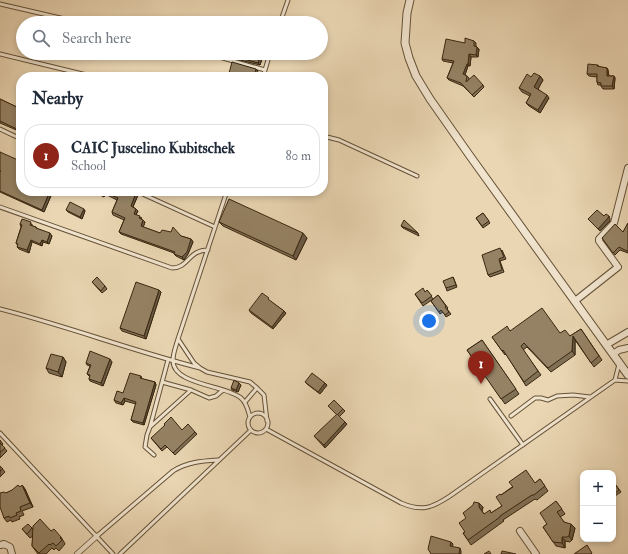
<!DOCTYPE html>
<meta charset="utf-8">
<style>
:root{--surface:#fff;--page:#f6f6f7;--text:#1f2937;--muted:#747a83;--line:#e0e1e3;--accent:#8f2418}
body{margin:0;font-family:"IM FELL Double Pica",serif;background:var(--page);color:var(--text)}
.controls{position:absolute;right:12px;bottom:12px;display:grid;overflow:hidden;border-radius:8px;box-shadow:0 2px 6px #0003}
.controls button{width:36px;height:36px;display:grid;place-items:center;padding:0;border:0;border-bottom:1px solid var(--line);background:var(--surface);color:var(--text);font:20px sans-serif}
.you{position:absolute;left:429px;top:321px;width:14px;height:14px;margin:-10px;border:3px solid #fff;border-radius:50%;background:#1a73e8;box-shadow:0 0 0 6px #1a73e833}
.badge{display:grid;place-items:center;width:26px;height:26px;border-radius:50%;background:var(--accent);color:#fff;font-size:13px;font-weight:700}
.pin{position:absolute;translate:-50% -33px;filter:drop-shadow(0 1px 2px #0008)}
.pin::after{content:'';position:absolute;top:21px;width:14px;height:12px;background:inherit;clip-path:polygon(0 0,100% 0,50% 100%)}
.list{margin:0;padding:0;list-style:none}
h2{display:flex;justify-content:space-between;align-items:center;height:52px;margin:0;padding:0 16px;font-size:17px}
h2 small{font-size:13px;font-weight:400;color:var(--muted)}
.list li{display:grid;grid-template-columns:26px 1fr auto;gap:12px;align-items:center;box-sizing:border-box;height:64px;margin:0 8px 8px;padding:0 8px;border:1px solid var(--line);border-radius:16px}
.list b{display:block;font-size:15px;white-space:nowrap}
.list p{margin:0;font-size:13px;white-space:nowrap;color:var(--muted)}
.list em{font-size:13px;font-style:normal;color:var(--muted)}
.icon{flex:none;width:22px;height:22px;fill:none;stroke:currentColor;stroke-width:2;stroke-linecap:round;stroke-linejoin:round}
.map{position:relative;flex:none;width:628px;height:554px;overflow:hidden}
.search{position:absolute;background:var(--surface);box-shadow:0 2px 6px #0003;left:16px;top:16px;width:312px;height:44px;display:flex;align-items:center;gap:10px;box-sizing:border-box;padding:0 14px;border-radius:22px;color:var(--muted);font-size:15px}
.panel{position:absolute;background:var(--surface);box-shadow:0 2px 6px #0003;left:16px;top:72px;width:312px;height:124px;border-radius:16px}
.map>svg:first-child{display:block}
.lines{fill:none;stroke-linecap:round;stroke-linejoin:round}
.service-casing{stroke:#655238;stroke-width:5}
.pedestrian-casing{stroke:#655238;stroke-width:6}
.minor-casing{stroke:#655238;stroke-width:8}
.tertiary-casing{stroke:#655238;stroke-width:9}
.service{stroke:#f1e4ce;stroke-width:3}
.pedestrian{stroke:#f1e4ce;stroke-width:4.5}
.minor{stroke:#f1e4ce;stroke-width:6}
.tertiary{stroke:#f1e4ce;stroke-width:7}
.wall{fill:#807056;stroke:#39260f}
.shaded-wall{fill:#685b46;stroke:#39260f}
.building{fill:#958264;stroke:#39260f}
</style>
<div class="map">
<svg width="628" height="554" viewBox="0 0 628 554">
<rect width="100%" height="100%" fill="#ead6b3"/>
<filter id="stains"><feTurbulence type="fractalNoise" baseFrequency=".005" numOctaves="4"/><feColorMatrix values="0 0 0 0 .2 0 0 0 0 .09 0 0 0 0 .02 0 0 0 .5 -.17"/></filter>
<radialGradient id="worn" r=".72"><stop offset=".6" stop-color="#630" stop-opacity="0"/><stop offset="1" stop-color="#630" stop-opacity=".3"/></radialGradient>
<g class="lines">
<g class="service-casing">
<path id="service" d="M 0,4 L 82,23
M 280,23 L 288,0
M 205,53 L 265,70
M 0,54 L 95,77
M 263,77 L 270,53
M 0,129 L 21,139
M 323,136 L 339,140 L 417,176
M 136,191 L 215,227
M 227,191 L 178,339 C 176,346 173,353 173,360 C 172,385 226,385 241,398 C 247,403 248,411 250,417
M 0,207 L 172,268 C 189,268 188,250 208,250
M 0,309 C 67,326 133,351 200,368
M 178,339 L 194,363 L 200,368 L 207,372 L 250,382 L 257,388 L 264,395 L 267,421
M 615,380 L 619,364
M 162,382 L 191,390
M 490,399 L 523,445
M 245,402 L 257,388
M248 423a10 10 0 1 1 20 0a10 10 0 1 1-20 0Z
M 511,416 L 535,398 L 541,398 L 548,400 L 557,396 L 573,395 L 590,397
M 150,427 L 168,360
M 266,429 L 401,503 C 422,512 432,508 450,496 L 615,380 L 628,381
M 0,433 L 113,554
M 154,455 L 145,447 L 147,435 L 150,427 L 191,390 L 209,398 L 216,396 L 223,390
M 97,536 L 173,471 C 187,462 202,461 218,460
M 120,554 L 251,430"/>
</g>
<g class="pedestrian-casing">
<path id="pedestrian" d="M 77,554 L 97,536"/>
</g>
<g class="minor-casing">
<path id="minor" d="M 575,301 L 618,267 L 599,241 L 599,239 L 614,223 L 628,168
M 606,345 L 628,332
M 613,354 L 619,350 L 628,348
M 520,531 L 536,554
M 0,545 L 4,544 L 10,547 L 12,554"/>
</g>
<g class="tertiary-casing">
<path id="tertiary" d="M 410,0 L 407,13 L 405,43 L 409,58 L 416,76 L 430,99 L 470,156 L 628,375"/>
</g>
<use href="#service" class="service"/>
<use href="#pedestrian" class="pedestrian"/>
<use href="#minor" class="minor"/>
<use href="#tertiary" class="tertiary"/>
</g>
<path class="wall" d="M 474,41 L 476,43 L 476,46 L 479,49 L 478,57 L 471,57 L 470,66 L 468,66 L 465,75 L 467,76 L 469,78 L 469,80 L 483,85 L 484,87 L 474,97 L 463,86 L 449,80 L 447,78 L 453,63 L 443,61 L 442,59 L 465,43 Z
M 235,53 L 264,53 L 260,65 L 236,59 L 234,56 Z
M 598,65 L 599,67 L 607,68 L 608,70 L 609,76 L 614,76 L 615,78 L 614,89 L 603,89 L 601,86 L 601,85 L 598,85 L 597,82 L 597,77 L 589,76 L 587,74 Z
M 540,76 L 543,80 L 538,89 L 549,98 L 540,113 L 529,106 L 526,103 L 530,96 L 522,92 L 519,88 L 531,77 Z
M 0,99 L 21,109 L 21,132 L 0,123 Z
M 0,152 L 53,191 L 44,212 L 0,192 Z
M 93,191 L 133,191 L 138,195 L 133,207 L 136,209 L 138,211 L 136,215 L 142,218 L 141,219 L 145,222 L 143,227 L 160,233 L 181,236 L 191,239 L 193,242 L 188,254 L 184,260 L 176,256 L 174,254 L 174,253 L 121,234 L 119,232 L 124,220 L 113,215 L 112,212 L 117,200 L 105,194 L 104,197 L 94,192 Z
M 66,210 L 85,211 L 82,219 L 68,212 Z
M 483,213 L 490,223 L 483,228 L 476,218 Z
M 219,222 L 307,238 L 296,260 L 223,226 Z
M 628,223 L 628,253 L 620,250 L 615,255 L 602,238 L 623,232 Z
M 20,224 L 32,224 L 32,226 L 36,227 L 38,229 L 52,236 L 49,244 L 43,242 L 42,246 L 32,242 L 29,253 L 19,249 L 17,247 L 18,246 L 16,243 L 21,227 Z
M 401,226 L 418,233 L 419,236 L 403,228 Z
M 502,250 L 506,259 L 500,261 L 504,272 L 490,277 L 488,275 Z
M 453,277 L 454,279 L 457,287 L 447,291 L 446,288 Z
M 92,282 L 105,286 L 107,289 L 102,293 Z
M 159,290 L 161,292 L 146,339 L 122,331 L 120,328 Z
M 427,290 L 433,299 L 423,306 L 415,294 L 425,292 Z
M 438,295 L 448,308 L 447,309 L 451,314 L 446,317 L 443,312 L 440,314 L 431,301 Z
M 270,301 L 284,311 L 286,313 L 273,329 L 251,313 L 249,310 Z
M 581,329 L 602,360 L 594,367 L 575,340 L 575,355 L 551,372 L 527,347 L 523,350 L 541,375 L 526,386 L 506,354 L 505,355 L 492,337 L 510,331 L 560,333 L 570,336 Z
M 482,340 L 519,394 L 505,404 L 467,350 Z
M 63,357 L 66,362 L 62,377 L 49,373 L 46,368 Z
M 112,362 L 103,386 L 90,381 L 89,379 L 90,377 L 87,374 L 90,366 L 87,365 L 86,363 Z
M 141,376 L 142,379 L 155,382 L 156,385 L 144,425 L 133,422 L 131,420 L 136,404 L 125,401 L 123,405 L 116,403 L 114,400 L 123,393 Z
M 305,382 L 327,385 L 320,394 L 307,384 Z
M 239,383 L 241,385 L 238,392 L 232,390 L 231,388 Z
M 328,406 L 343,409 L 345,411 L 339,417 L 347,424 L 325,448 L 314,436 L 337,415 Z
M 182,430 L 195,432 L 197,434 L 175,455 L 167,447 L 162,451 L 151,438 Z
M 0,440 L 3,444 L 2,445 L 7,451 L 0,458 Z
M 0,466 L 5,472 L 0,477 Z
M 540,479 L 548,491 L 537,500 L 535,499 L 503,520 L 504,521 L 471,545 L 463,533 L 465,532 L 483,507 L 482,511 L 484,514 L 491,513 L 502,506 L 501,495 L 512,487 L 535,483 Z
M 613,481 L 621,492 L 615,496 L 613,493 Z
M 22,485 L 25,489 L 33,507 L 22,511 L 24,515 L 19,517 L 20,519 L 12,522 L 11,520 L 7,522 L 4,518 L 6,493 L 20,487 Z
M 556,501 L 565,514 L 560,517 L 564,522 L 575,528 L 572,540 L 570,542 L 565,541 L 565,548 L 556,546 L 543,527 L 547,524 Z
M 32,528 L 33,529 L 51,531 L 61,537 L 64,542 L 65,544 L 59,551 L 56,548 L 54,550 L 52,548 L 46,554 L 38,554 L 32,546 L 33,536 L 30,538 L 22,529 Z"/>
<path class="shaded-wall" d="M 477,47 L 479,49 L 478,57 L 476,55 Z
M 261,53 L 264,53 L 260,65 L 258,63 Z
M 469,54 L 471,57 L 470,66 L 468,64 Z
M 467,64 L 468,66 L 464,77 L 463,74 Z
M 607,68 L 608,70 L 609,78 L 607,76 Z
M 256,69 L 258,71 L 256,77 L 254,77 Z
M 540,76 L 543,80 L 537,91 L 534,87 Z
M 614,76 L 615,78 L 614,89 L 612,86 Z
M 547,95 L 549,98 L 540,113 L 538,110 Z
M 50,191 L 53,191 L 44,212 L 42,210 Z
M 104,192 L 105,194 L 104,197 L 103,195 Z
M 136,193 L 138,195 L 132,209 L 131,206 Z
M 84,209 L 85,211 L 82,219 L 80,217 Z
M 136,209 L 138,211 L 135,216 L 134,214 Z
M 609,216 L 610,219 L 610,221 L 600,231 L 598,229 Z
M 143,220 L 145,222 L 143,228 L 141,226 Z
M 50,233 L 52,236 L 49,244 L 47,242 Z
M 303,233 L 307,238 L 296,260 L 293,256 Z
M 191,239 L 193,242 L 188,254 L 184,260 L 182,257 Z
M 31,240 L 32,242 L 29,253 L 27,250 Z
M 42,240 L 43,242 L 42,246 L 40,244 Z
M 159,290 L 161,292 L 146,339 L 144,336 Z
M 284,311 L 286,313 L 273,329 L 272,327 Z
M 573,336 L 575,340 L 575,355 L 572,351 Z
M 63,357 L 66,362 L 62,377 L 58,372 Z
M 110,359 L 112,362 L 103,386 L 101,383 Z
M 155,382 L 156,385 L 144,425 L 143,423 Z
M 239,383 L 241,385 L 238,392 L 236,390 Z
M 325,383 L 327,385 L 320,394 L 318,392 Z
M 124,398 L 125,401 L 123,405 L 121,403 Z
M 345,422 L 347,424 L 325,448 L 324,445 Z
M 22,485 L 25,489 L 33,507 L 30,503 Z
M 479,503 L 483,507 L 482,511 L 479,507 Z
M 571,524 L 575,528 L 572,540 L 569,536 Z
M 562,537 L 565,541 L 565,548 L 562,543 Z
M 451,542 L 453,544 L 452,549 L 450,546 Z
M 460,548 L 461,551 L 461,554 L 459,554 Z"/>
<path class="building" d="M 465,38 L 474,41 L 474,46 L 477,47 L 476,55 L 469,54 L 468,64 L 467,64 L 463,74 L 467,76 L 466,82 L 474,75 L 483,85 L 472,95 L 461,83 L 447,78 L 454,61 L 442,59 L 446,39 L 465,43 Z
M 235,53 L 261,53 L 258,63 L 234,56 Z
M 232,62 L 256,69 L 254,77 L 228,77 Z
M 588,64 L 598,65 L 597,66 L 607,68 L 607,76 L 614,76 L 612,86 L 601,86 L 601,83 L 597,82 L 597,74 L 587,74 Z
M 534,73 L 540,76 L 534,87 L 547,95 L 538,110 L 526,103 L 531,94 L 519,88 L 527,74 L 531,77 Z
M 0,99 L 21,109 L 21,131 L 0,121 Z
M 0,152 L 18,160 L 21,154 L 21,191 L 50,191 L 42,210 L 0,191 L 0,172 L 1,171 L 0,171 Z
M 94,191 L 133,191 L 136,193 L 131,206 L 136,209 L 134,214 L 140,216 L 139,218 L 143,220 L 141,226 L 160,233 L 162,230 L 171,232 L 173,227 L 181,236 L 191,239 L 187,252 L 182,257 L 174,254 L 175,252 L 119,232 L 125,218 L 112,212 L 118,198 L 104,192 L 103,195 Z
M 229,199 L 303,233 L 293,256 L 219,222 Z
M 70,202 L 84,209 L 80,217 L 66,210 Z
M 597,210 L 604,216 L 606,214 L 609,216 L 608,218 L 598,229 L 588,219 Z
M 483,213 L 489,221 L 482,226 L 476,218 Z
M 22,219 L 31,222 L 30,225 L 36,227 L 36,228 L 50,233 L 47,242 L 42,240 L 40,244 L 31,240 L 27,250 L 17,247 L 18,244 L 16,243 L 22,225 L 20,224 Z
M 404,220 L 418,233 L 401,226 Z
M 628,223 L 628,250 L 627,251 L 619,247 L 613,253 L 602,238 L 615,224 L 623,232 Z
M 500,248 L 504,257 L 499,259 L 502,270 L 488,275 L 482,255 Z
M 97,277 L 105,286 L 101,291 L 92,282 Z
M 453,277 L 456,285 L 446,288 L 443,281 Z
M 136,282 L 159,290 L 144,336 L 120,328 Z
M 423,288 L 425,292 L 427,290 L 432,296 L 422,303 L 415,294 Z
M 262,293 L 269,298 L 268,299 L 284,311 L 272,327 L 249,310 Z
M 438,295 L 446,306 L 445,307 L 449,312 L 445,315 L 441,310 L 439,312 L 431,301 Z
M 542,308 L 560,333 L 565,330 L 570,336 L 581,329 L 599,356 L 591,363 L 573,336 L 572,351 L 548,368 L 524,343 L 521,346 L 538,371 L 524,382 L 503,350 L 502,351 L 492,337 L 506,327 L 507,326 L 510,331 Z
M 482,340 L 516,389 L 501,399 L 467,350 Z
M 90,351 L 110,359 L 101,383 L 89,379 L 90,375 L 87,374 L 91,365 L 86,363 Z
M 51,354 L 63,357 L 58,372 L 46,368 Z
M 130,373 L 141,376 L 140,378 L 155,382 L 143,423 L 131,420 L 136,402 L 124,398 L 121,403 L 114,400 L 117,391 L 123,393 Z
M 312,373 L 325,383 L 318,392 L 305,382 Z
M 234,380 L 239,383 L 236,390 L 231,388 Z
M 334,400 L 343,409 L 337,415 L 328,406 Z
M 337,414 L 345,422 L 324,445 L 314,436 Z
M 171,417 L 182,430 L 188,424 L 195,432 L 173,453 L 165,445 L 161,449 L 151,438 L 165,425 L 164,424 Z
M 0,443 L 5,448 L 0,452 Z
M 0,466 L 3,469 L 0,471 Z
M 526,470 L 535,483 L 540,479 L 545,486 L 534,495 L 532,495 L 500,516 L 500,517 L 468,540 L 463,533 L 465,532 L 459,523 L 466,518 L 463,513 L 473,505 L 474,502 L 479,503 L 479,507 L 484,514 L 490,510 L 491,513 L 502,506 L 496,497 L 500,494 L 501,495 L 513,487 L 509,482 Z
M 613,481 L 619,490 L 614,494 L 613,492 Z
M 18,485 L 20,487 L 22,485 L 30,503 L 20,507 L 21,511 L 16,513 L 17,515 L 10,518 L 9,516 L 4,518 L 0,507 L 0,493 L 4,492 L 6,493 L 12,490 Z
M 556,501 L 562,509 L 557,512 L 564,522 L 571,524 L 569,536 L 567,537 L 562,537 L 562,543 L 553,542 L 543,527 L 547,524 L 540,513 Z
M 40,519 L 51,531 L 54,529 L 61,537 L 60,538 L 62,540 L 56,546 L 53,543 L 50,545 L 49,544 L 39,553 L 32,546 L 33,526 Z
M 28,524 L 32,528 L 27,534 L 22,529 Z
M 431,536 L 451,542 L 450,546 L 460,548 L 459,554 L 431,554 L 428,549 Z
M 587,545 L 592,553 L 591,554 L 574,554 Z
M 489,551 L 491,554 L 484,554 Z
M 502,551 L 516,554 L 501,554 Z"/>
<rect width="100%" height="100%" filter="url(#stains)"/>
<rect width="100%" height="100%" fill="url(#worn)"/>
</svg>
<div class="controls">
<button>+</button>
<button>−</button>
</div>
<div class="you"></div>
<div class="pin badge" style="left:481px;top:384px">1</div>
<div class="search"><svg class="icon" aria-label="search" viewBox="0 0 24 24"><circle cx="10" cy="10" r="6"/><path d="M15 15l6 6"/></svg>Search here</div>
<section class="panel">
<h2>Nearby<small></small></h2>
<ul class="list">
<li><span class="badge">1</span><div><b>CAIC Juscelino Kubitschek</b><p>School</p></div><em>80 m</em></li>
</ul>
</section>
</div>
